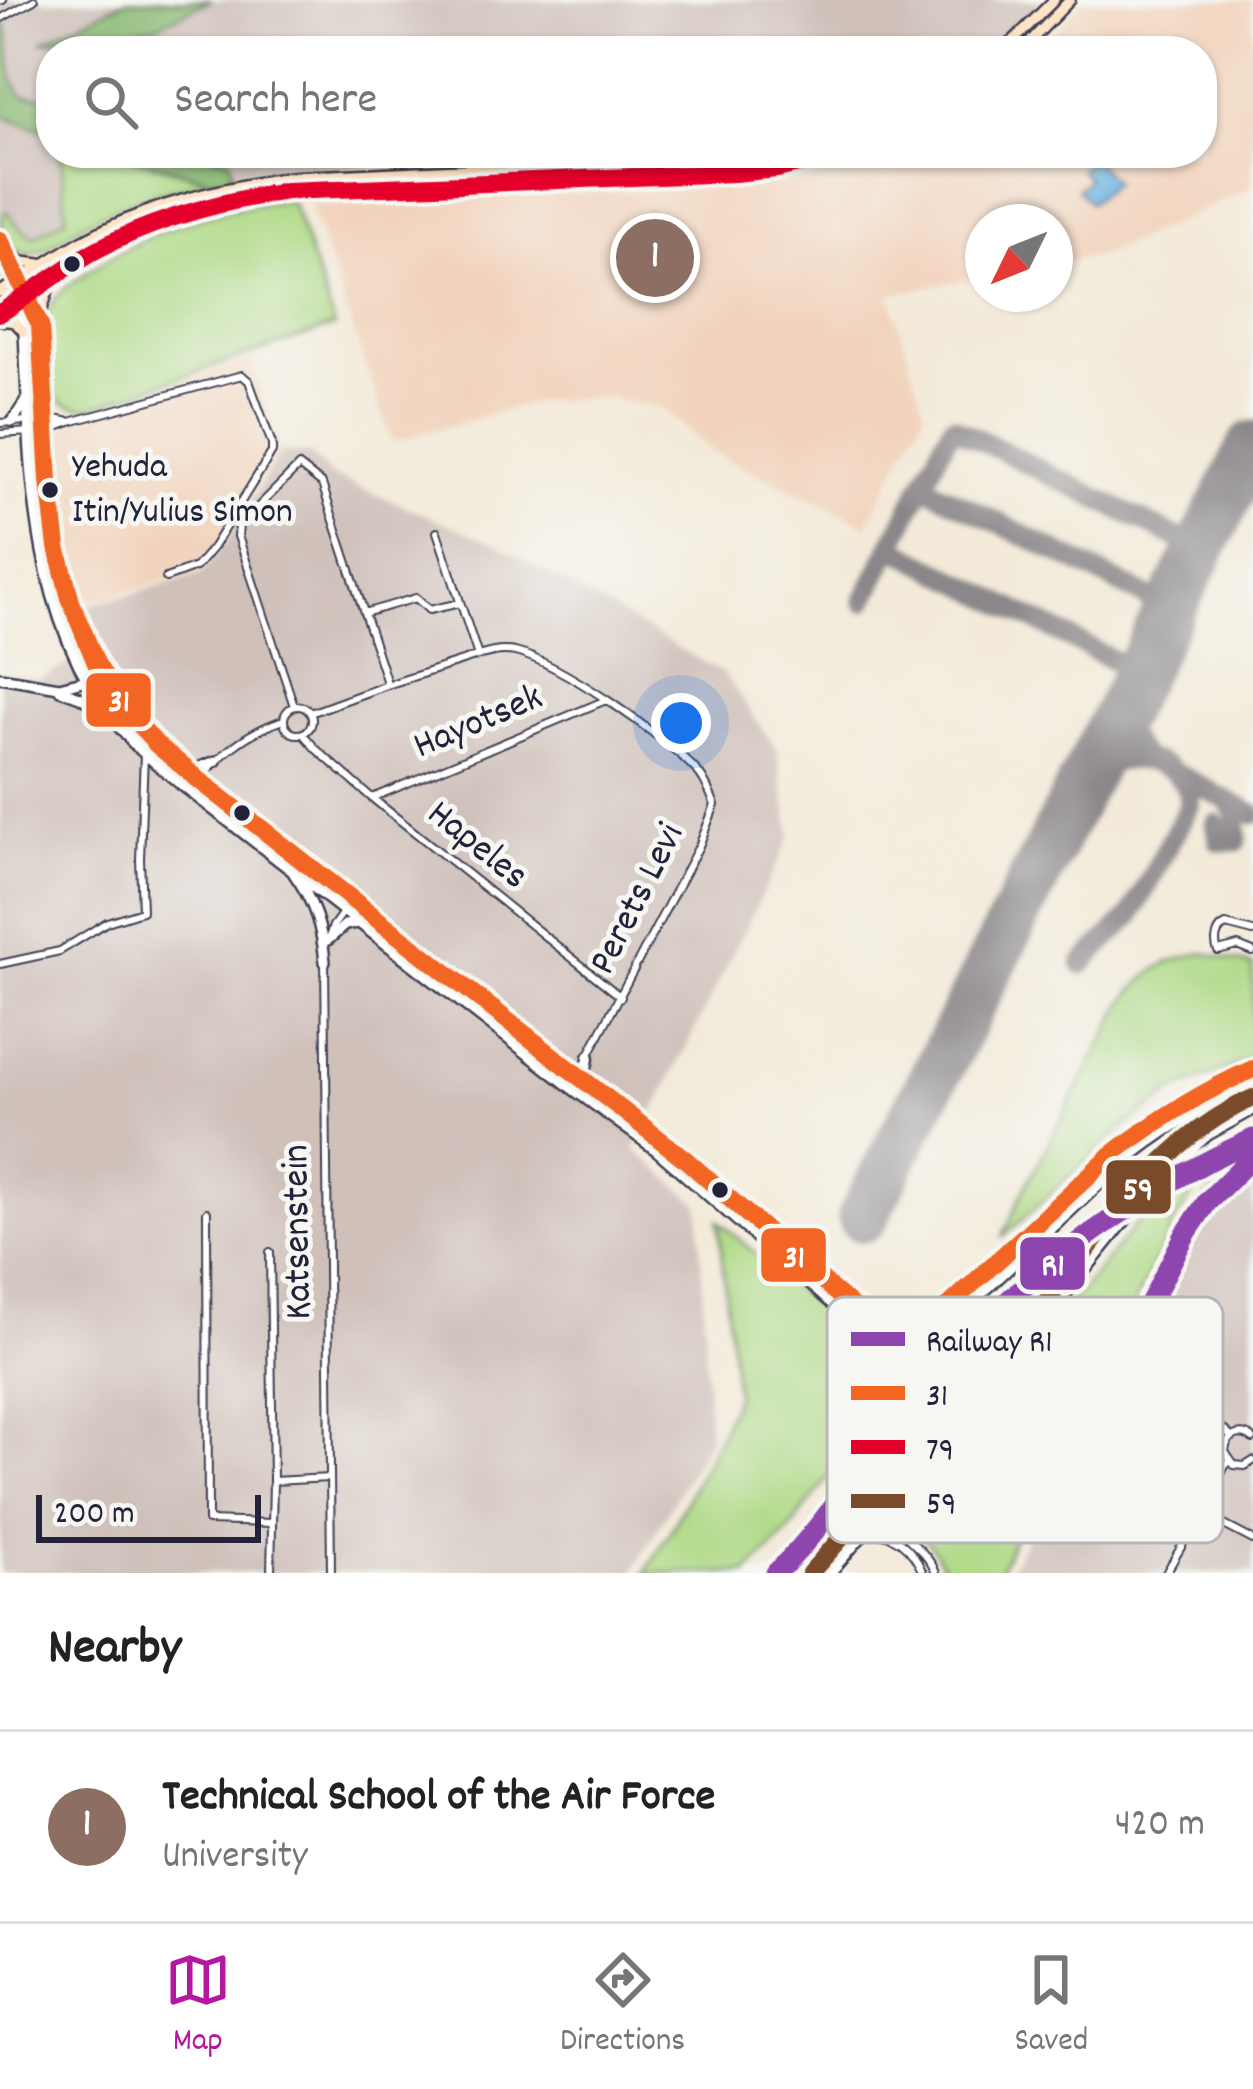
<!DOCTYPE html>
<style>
:root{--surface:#fff;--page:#f2f2f2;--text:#222;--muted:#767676;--line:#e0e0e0;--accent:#b5179e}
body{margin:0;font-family:Dekko,sans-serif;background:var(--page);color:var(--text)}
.compass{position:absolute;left:965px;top:204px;width:108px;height:108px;border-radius:50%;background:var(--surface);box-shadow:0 3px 9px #0004;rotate:227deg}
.scale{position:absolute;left:36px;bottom:30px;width:225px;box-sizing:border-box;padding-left:12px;border:6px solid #22223b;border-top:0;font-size:33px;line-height:42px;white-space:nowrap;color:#22223b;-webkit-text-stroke:9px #f6f6f2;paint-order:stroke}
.you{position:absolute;left:681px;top:723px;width:42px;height:42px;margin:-30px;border:9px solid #fff;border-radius:50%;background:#1a73e8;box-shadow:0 0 0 18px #1a73e833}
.badge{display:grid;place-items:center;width:78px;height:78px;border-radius:50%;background:var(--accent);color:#fff;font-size:39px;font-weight:700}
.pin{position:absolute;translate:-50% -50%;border:6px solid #fff;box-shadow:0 3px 12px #0006}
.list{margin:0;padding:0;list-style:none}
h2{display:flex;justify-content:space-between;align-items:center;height:156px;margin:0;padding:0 48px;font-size:51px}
h2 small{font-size:39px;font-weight:400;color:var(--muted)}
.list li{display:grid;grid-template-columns:78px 1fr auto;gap:36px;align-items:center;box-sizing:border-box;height:192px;padding:0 48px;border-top:3px solid var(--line)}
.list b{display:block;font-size:45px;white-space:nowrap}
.list p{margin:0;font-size:39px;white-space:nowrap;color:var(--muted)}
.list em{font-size:39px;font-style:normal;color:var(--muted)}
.icon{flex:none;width:66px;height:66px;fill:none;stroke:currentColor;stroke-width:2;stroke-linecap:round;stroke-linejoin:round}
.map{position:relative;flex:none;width:1253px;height:1573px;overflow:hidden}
.search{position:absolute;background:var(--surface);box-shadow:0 3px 9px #0004;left:36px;right:36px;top:36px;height:132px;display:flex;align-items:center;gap:30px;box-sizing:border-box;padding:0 42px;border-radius:48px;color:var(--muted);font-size:45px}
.sheet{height:348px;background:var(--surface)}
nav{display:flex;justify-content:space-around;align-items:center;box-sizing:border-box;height:168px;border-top:3px solid var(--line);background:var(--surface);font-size:33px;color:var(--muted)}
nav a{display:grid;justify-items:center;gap:6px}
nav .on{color:var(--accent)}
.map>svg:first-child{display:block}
.built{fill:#f2d4be}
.industrial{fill:#cfc0ba}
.green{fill:#aed985;stroke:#687e60;stroke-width:3}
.forest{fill:#8ab972;stroke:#566e56;stroke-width:3}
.water{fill:#67b1df;stroke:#446a8d;stroke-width:3}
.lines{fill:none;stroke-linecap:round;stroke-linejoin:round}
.taxiway{stroke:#8a868a;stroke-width:21}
.runway{stroke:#8a868a;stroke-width:51}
.minor-casing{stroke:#414053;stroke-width:10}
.tertiary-casing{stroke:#414053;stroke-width:14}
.secondary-casing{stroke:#414053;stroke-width:14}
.minor{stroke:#fff;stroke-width:6}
.tertiary{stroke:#fff;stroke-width:9}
.secondary{stroke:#fee4c6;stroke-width:9}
.bus-1-casing{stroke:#f6f6f2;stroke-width:27}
.bus-2-casing{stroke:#f6f6f2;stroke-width:27}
.bus-3-casing{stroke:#f6f6f2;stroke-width:27}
.bus-1{stroke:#f26522;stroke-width:18}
.bus-2{stroke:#e4002b;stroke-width:18}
.bus-3{stroke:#7a4b2a;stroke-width:18}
.rail-1-casing{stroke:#f6f6f2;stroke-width:30}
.rail-1{stroke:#8e44ad;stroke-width:21}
.bus-dot{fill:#22223b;stroke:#f6f6f2;stroke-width:4.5}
.labels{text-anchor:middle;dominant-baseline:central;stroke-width:10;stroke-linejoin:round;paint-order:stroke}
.bus-label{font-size:36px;fill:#22223b;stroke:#f6f6f2;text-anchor:start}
.street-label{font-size:39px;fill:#22223b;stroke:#f6f6f2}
.key{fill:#f6f6f2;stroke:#b6b6bb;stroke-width:3}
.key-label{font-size:33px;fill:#22223b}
.line-badge{stroke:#f6f6f2;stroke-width:4.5}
.badge-label{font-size:33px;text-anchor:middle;font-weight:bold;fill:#fff}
</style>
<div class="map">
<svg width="1253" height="1573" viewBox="0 0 1253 1573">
<rect width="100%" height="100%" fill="#f6f6f2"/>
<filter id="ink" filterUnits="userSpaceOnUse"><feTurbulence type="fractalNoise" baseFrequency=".00833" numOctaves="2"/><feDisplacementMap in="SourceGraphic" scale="24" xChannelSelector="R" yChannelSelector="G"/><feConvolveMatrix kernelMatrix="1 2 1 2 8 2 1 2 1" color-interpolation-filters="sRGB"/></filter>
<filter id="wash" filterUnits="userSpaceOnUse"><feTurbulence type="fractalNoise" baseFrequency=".004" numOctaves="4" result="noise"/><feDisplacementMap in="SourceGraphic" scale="48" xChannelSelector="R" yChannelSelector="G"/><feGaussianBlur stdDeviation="2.7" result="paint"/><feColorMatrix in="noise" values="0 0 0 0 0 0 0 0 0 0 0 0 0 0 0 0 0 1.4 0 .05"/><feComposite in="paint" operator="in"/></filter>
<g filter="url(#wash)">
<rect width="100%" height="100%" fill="#f3ead9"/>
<path class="built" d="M 1083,0 L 1253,0 L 1253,187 L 1105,254 L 1055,263 L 1055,222 L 983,222 L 983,276 L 890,294 L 925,411 L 867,525 L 714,453 L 662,408 L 604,397 L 538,401 L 392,442 L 309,204 L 614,192 L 809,181 L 890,153 L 1202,153 L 1202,51 L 1035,51 L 1056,32 Z
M 248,359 L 280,448 L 221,544 L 198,572 L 77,605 L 59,546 L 50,431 Z"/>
<path class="industrial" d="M 0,0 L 1044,0 L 997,51 L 51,51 L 51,153 L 615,153 L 355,167 L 224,179 L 110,208 L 0,278 Z
M 281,451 L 310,454 L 332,476 L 496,544 L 724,674 L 777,750 L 791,836 L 635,1150 L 699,1204 L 709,1439 L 632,1573 L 0,1573 L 0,673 L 39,679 L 68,665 L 69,659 L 54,613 L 126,596 L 201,574 L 224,546 Z
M 1253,1151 L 1253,1573 L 1008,1573 L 1196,1208 L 1227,1167 Z"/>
<path class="green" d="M 61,153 L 113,153 L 214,182 C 167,186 121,203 80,226 C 64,235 49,252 31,254 C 9,256 1,231 2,214 L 7,212 L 20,228 L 33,237 L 66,218 Z
M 291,201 L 335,326 L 90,408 C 73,408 59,406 50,390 C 49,365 41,330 51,307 C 56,293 72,283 83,275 C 144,232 217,206 291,201 Z
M 1205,953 L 1253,966 L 1253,1058 L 1176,1090 L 1124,1127 L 1002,1238 L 1024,1190 L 1123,1004 C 1147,971 1164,959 1205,953 Z
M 1210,1175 L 1194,1193 L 1176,1220 L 1090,1394 L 1074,1403 L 995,1395 L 1138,1222 L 1181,1188 Z
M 718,1221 L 834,1322 L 892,1346 L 911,1366 L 787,1533 L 747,1573 L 645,1573 L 671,1530 L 719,1436 L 736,1395 Z
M 1044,1455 L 1052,1455 L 998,1573 L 946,1573 L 934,1550 L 905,1514 C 911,1495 918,1485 938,1482 L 960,1504 L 1003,1524 Z"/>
<path class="forest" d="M 127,0 L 211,0 L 156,26 L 131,32 L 41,42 Z
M 3,24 L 6,24 C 12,47 5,78 24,96 L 51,96 L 51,133 L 0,115 L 0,28 Z
M 120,153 L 210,153 L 230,160 L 233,172 L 228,180 L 209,179 Z"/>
<path class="water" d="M 1092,158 L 1114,182 L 1090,203 L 1077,189 L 1088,179 L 1080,169 Z"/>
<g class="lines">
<path class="taxiway" d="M 1251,449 L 1253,450
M 923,485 L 1171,609
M 892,547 L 1138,673
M 864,601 L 952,426 L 1201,550
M 1123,704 C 1123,727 1127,741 1143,758
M 1182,776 L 1253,814
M 1216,824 L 1219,841 L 1237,841 L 1236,812 L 1227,800
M 1082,964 L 1130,917 L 1190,804 C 1188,762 1133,749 1099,768 C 1093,771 1089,776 1084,780"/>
<path class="runway" d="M 863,1217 L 1253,446"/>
</g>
</g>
<g filter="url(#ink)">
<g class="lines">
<g class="minor-casing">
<path id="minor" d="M 0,1 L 3,0
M 0,19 L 34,0
M 0,240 L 19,281
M 0,423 L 55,419 L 70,422
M 0,434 L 46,431 L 70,422 L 242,375 L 249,381 L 272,444 L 272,452 L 213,547 L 196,567 L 166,578
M 437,532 L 478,656
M 364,613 L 416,598 L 429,610 L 460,603
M284 720a14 14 0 1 1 28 0a14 14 0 1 1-28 0Z
M 294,706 L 238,536 L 239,526 L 299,466 L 322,484 L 387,683
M 310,713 L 387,685 L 478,656 C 490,652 502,649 515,652 C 561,663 664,736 697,771 C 706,780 710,794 715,805 L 699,846 L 587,1058
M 303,734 L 316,749 L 372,798 L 621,997
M 189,791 C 218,757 240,735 283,720
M 372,798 L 606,700
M 1253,932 L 1226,925 C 1216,929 1214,942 1218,951 L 1238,946 L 1253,952
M 328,940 L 333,926 L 352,900
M 325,959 L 331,1573
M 0,964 L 60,951 L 107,922 L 142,911 L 140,859 L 144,754
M 207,1212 L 208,1521 L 272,1523
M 270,1252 L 273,1481 L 271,1573
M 1253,1439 C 1240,1429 1226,1436 1225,1452 L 1234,1465 L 1245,1466 L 1253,1461
M 944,1446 C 939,1475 968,1502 997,1501 C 1042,1476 1013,1424 1080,1423
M 915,1478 L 936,1470 L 946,1471
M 273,1481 L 329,1478
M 1012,1491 C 1016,1463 1025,1393 1072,1417 C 1087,1424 1099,1434 1114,1439 L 1123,1436 C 1129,1425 1131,1410 1138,1400 C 1142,1396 1149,1392 1156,1393 C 1171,1394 1221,1425 1231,1437
M 899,1497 C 883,1535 924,1541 936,1573
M 1201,1513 L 1253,1540
M 866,1534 C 893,1529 913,1549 923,1573
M 1166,1573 L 1201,1513 L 1225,1466 L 1230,1461"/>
</g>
<g class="tertiary-casing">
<path id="tertiary" d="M 19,281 L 40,325 L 49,481 L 57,547 L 71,602 L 96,663 L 120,702 L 156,744 L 199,780 L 685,1159 L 853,1308 C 887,1329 902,1333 940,1314 L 1110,1156 C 1155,1121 1201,1092 1253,1069
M 3,290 L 22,323 L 24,332 C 31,474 28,632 132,742 C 147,757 164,770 180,784 L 570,1087 L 656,1150 L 849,1319 C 883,1338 905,1347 943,1330 L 1119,1166 C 1160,1132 1204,1105 1253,1084
M 12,422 L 25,402
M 0,677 L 59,687 L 91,679
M 60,690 L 80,697 L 103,712
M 187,768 L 198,768 L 216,761
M 294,874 C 314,902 322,928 325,962
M 328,940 L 345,925 L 358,923
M 589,1056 L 586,1070 L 590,1080
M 810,1573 C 888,1486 965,1399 1040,1309 C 1105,1232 1158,1140 1253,1098
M 830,1573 L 978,1403 L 1164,1173 L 1208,1135 L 1253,1110"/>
</g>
<g class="secondary-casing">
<path id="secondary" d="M 1003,51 L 1054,0
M 1021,51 L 1070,0
M 2,245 L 22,262 L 40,264
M 0,292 C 26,276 52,258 78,243 C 143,206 217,188 290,177 L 793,153
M 0,313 C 33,293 62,269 96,250 C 154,219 222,201 286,191 L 734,173 L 777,169 L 844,153
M 0,320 L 15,322 L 24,332
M 40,325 L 43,306 L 53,278"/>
</g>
<use href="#minor" class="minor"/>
<use href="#tertiary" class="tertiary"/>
<use href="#secondary" class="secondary"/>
<g class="bus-1-casing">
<path id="bus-1" d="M 0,240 L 40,325 L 49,481 L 57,547 L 71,602 L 96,663 L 120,702 L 156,744 L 199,780 L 685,1159 L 853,1308 C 887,1329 902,1333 940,1314 L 1110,1156 C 1155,1121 1201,1092 1253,1069"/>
</g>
<g class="bus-2-casing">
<path id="bus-2" d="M 0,313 C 33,293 62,269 96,250 C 154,219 222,201 286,191 L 734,173 L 777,169 L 844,153"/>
</g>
<g class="bus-3-casing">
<path id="bus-3" d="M 810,1573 C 888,1486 965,1399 1040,1309 C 1105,1232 1158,1140 1253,1098"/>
</g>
<use href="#bus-1" class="bus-1"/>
<use href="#bus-2" class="bus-2"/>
<use href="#bus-3" class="bus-3"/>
<g class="rail-1-casing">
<path id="rail-1" d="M 1078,1445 L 1185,1235 L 1207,1202 L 1253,1156
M 776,1573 C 831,1520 870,1452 919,1393 C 1010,1285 1125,1198 1253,1139"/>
</g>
<use href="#rail-1" class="rail-1"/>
</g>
</g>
<g class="bus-dot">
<circle cx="72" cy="264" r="10"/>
<circle cx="50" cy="490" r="10"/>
<circle cx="242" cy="813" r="10"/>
<circle cx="720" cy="1190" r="10"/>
</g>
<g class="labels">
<g class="bus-label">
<text x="72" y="469">Yehuda<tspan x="72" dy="45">Itin/Yulius Simon</tspan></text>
</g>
<g class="street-label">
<text transform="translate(479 724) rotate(-23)">Hayotsek</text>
<text transform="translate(476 847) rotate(39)">Hapeles</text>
<text transform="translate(639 900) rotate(-63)">Perets Levi</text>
<text transform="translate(300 1232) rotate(-91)">Katsenstein</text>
</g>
</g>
<rect x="827" y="1297" width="396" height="246" rx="18" class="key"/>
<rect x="851" y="1332" width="54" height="14" fill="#8e44ad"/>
<rect x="851" y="1386" width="54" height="14" fill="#f26522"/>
<rect x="851" y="1440" width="54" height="14" fill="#e4002b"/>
<rect x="851" y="1494" width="54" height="14" fill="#7a4b2a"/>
<g class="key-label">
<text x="926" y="1351">Railway R1</text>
<text x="926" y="1405">31</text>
<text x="926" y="1459">79</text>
<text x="926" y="1513">59</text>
</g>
<g class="line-badge">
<rect x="84" y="671" width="69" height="58" rx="12" fill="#f26522"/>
<rect x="1104" y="1158" width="69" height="58" rx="12" fill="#7a4b2a"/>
<rect x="759" y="1226" width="69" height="58" rx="12" fill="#f26522"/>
<rect x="1018" y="1235" width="69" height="57" rx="12" fill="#8e44ad"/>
</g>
<g class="badge-label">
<text x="119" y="711">31</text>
<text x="1138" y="1199">59</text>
<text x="794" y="1267">31</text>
<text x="1053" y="1275">R1</text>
</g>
</svg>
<svg class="compass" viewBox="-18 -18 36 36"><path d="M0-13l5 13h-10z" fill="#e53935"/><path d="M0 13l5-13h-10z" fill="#767676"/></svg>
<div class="scale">200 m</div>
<div class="you"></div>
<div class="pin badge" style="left:655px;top:258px;background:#8d6e63">1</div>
<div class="search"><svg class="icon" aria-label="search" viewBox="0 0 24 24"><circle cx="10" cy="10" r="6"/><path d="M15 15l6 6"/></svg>Search here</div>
</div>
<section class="sheet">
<h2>Nearby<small></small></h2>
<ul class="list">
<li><span class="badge" style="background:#8d6e63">1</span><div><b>Technical School of the Air Force</b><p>University</p></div><em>420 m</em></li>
</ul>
</section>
<nav>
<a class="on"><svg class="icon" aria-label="map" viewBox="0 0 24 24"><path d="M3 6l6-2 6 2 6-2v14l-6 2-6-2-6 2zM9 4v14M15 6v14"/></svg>Map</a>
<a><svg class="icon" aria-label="directions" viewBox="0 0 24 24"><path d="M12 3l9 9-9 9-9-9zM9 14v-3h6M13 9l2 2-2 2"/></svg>Directions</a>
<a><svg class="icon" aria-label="saved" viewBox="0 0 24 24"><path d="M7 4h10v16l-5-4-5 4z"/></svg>Saved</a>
</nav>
